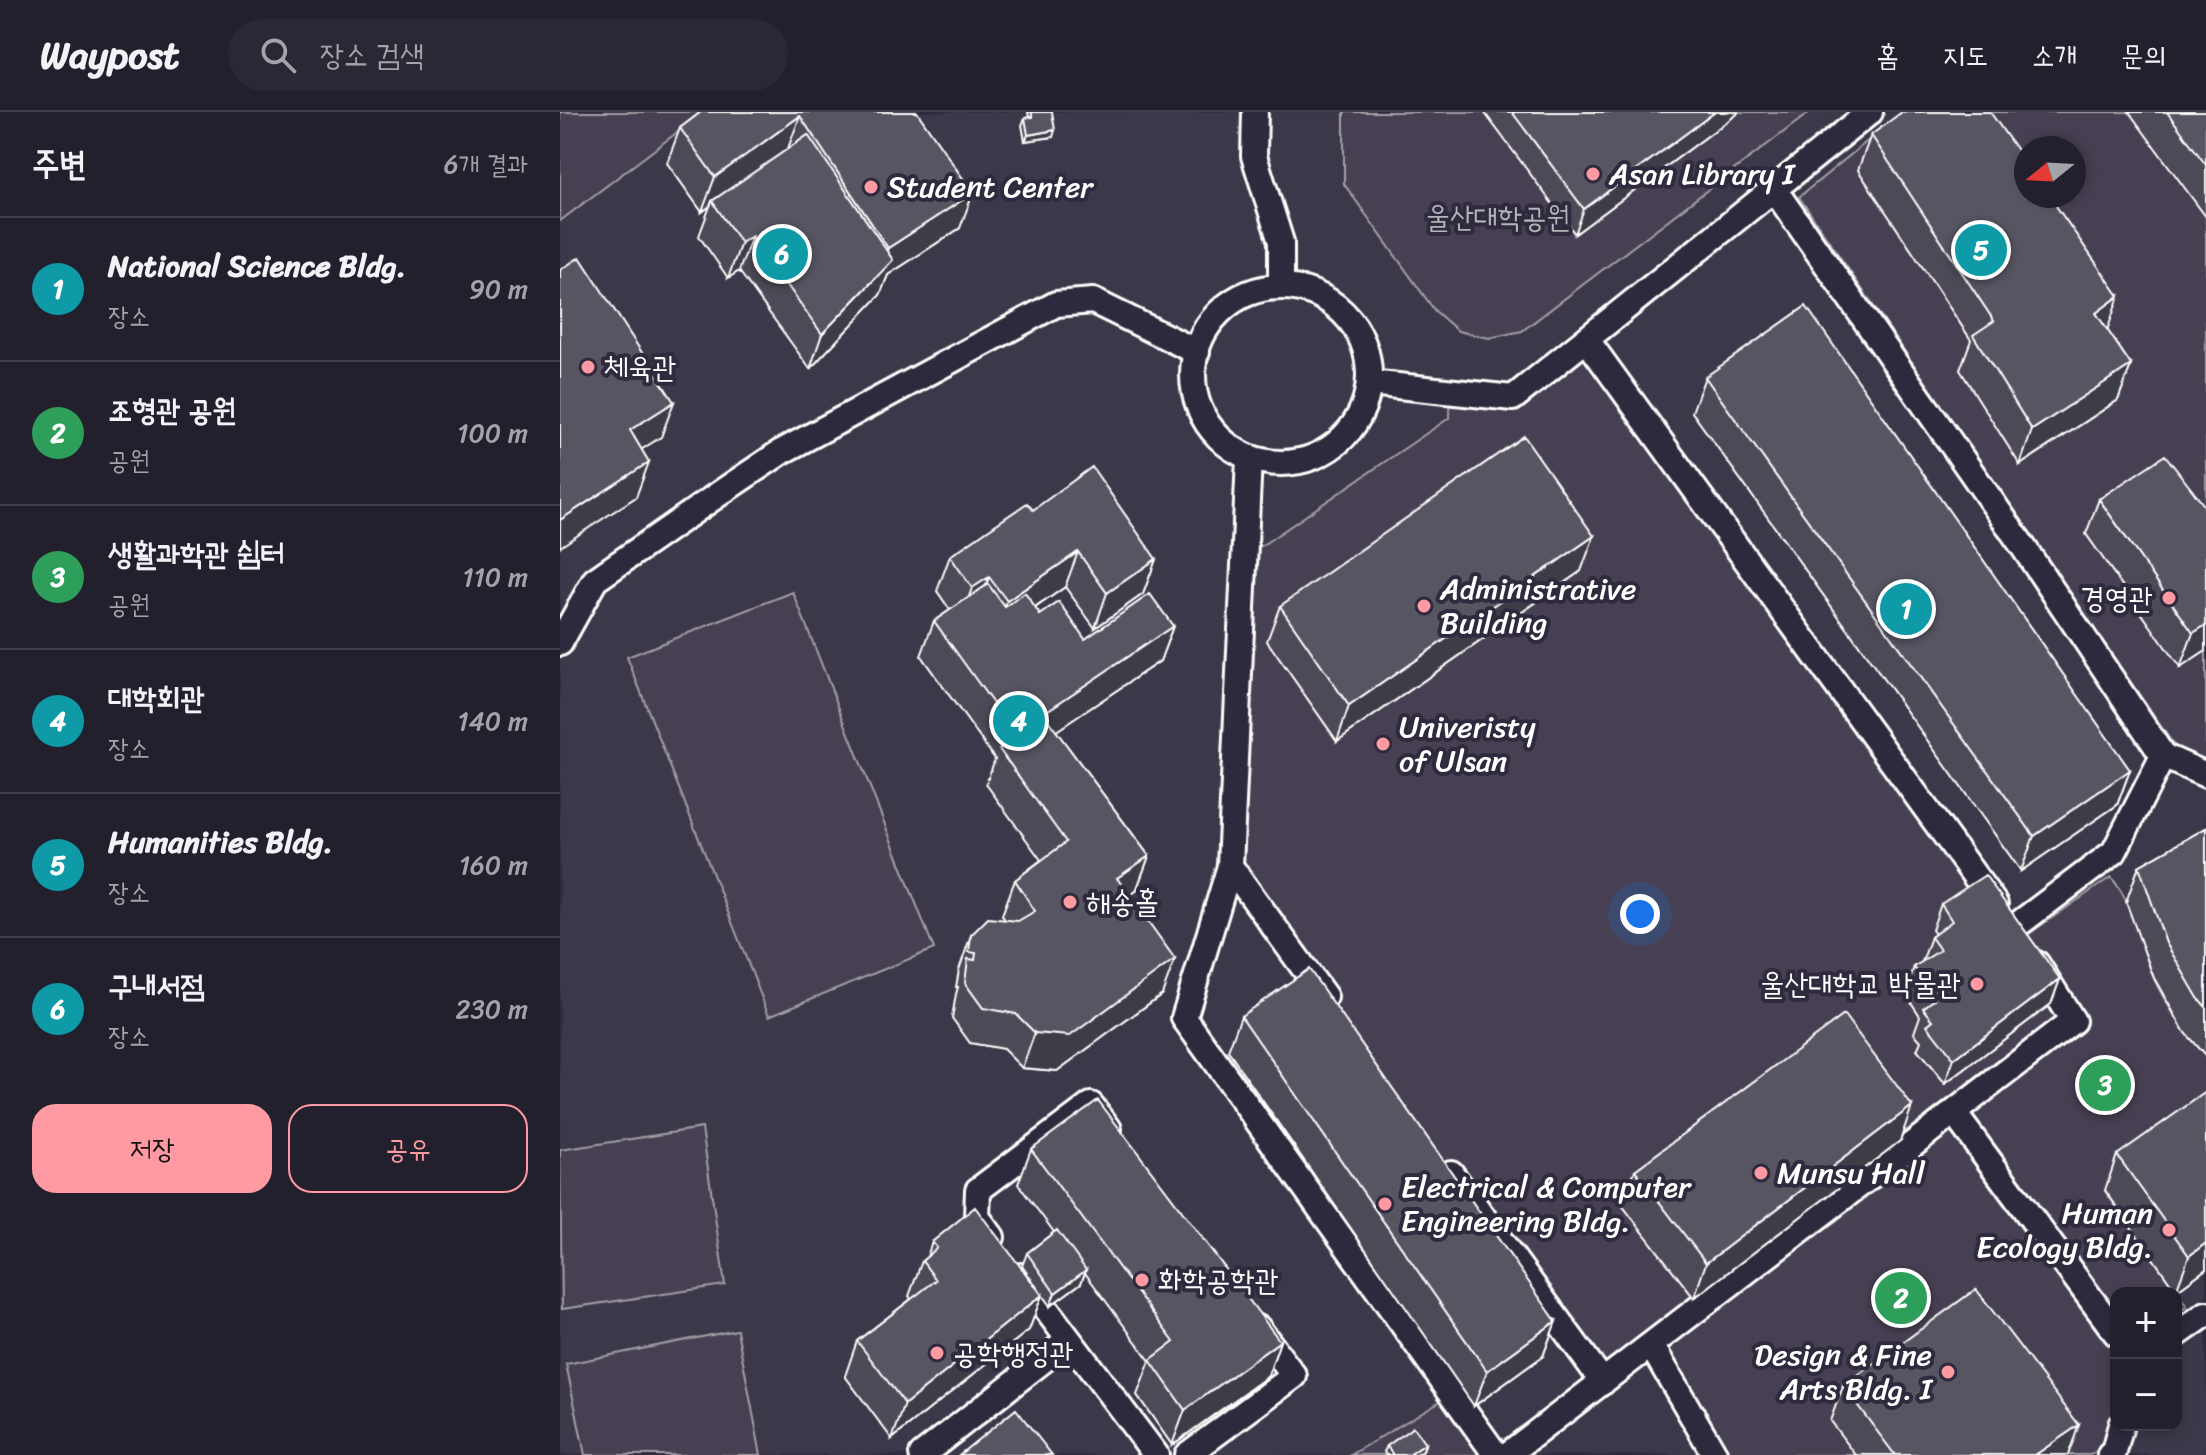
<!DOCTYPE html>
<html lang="ko">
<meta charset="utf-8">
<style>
:root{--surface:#23202e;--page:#2b2836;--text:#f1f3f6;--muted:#a3a3aa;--line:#403e4a;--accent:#ff9aa2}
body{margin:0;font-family:Sriracha,"Poor Story",sans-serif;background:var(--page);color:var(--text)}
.controls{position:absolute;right:24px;bottom:24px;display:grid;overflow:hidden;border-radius:16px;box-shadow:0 4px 12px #0003}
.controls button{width:72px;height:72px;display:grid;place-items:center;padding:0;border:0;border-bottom:2px solid var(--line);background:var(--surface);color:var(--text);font:40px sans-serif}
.compass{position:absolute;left:1454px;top:24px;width:72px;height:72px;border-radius:50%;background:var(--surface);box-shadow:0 4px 12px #0003;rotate:252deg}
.you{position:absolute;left:1080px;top:802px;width:28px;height:28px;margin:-20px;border:6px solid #fff;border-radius:50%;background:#1a73e8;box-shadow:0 0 0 12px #1a73e833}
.badge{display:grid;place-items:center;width:52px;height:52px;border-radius:50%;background:var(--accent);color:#fff;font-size:26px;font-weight:700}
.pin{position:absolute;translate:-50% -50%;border:4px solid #fff;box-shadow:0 2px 8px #0006}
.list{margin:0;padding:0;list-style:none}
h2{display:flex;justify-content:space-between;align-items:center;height:104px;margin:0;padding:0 32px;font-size:34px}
h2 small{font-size:26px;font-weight:400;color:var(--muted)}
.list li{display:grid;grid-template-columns:52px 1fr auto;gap:24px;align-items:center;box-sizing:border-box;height:144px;padding:0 32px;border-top:2px solid var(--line)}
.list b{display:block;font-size:30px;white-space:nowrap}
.list p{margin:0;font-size:26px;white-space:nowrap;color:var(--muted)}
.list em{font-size:26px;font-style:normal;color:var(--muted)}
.actions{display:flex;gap:16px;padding:24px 32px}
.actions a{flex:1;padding:18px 0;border:2px solid var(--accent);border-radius:24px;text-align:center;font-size:28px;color:var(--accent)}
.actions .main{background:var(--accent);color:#111}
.icon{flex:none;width:44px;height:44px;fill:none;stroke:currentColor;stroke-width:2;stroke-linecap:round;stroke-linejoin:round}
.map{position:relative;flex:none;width:1646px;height:1343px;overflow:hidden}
header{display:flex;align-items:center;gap:48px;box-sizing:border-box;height:112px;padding:0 40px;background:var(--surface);border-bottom:2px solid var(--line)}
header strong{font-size:38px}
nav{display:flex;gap:44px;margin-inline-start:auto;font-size:28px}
.search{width:560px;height:72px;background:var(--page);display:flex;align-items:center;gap:20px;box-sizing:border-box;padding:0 28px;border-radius:44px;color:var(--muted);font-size:30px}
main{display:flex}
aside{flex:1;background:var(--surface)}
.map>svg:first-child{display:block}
.built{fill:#3c3749;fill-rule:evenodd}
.green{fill:#464152;stroke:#a2a0a8;stroke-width:2;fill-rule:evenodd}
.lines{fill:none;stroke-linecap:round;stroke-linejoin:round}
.minor-casing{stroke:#fff;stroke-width:30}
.minor{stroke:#2f2a3d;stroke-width:24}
.wall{fill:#4d4956;stroke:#fff;stroke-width:2}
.shaded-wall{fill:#3e3c46;stroke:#fff;stroke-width:2}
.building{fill:#595564;stroke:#fff;stroke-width:2}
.poi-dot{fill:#ff9aa2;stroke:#2f2a3d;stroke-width:3}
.labels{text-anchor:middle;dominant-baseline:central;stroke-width:8;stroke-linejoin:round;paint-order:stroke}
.poi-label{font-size:30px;fill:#fff;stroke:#2f2a3d;text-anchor:start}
.park-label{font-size:30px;fill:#b5b3ba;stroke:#2f2a3d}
</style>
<header>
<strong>Waypost</strong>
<div class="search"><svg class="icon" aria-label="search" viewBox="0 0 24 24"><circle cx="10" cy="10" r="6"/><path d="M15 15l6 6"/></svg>장소 검색</div>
<nav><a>홈</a><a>지도</a><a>소개</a><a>문의</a></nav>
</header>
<main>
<aside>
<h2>주변<small>6개 결과</small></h2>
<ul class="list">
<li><span class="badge" style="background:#0f9aa8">1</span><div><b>National Science Bldg.</b><p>장소</p></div><em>90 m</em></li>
<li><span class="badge" style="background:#2e9e5b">2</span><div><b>조형관 공원</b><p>공원</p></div><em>100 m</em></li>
<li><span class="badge" style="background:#2e9e5b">3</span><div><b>생활과학관 쉼터</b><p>공원</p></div><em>110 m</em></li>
<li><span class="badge" style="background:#0f9aa8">4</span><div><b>대학회관</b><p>장소</p></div><em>140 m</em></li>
<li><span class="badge" style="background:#0f9aa8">5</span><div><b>Humanities Bldg.</b><p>장소</p></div><em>160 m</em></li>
<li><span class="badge" style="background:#0f9aa8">6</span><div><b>구내서점</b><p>장소</p></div><em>230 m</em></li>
</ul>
<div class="actions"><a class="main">저장</a><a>공유</a></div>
</aside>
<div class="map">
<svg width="1646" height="1343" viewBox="0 0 1646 1343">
<rect width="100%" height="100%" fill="#2f2a3d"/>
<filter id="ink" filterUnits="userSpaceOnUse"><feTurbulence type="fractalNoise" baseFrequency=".0125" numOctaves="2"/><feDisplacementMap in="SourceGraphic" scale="16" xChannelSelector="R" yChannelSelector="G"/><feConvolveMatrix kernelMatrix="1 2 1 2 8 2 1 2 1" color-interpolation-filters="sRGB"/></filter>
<g filter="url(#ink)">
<path class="built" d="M 0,0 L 1646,0 L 1646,1343 L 0,1343 ZM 1466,36 L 1514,36 L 1514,84 L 1466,84 ZM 1556,1181 L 1616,1181 L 1616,1313 L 1556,1313 Z"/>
<path class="green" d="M 0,0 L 144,0 L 0,109 Z
M 784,0 L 1250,0 L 962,219 L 929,226 L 898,219 L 875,199 L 784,72 Z
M 1343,0 L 1646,0 L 1646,653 L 1620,642 L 1239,85 ZM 1466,36 L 1514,36 L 1514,84 L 1466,84 Z
M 1027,228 L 1513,909 L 1043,1270 L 670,754 L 685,445 L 889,306 L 890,280 L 953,286 Z
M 233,480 L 374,837 L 209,904 L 67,545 Z
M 1551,765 C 1573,791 1580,830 1592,862 C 1604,892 1625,920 1646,945 L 1646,1006 L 1545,1079 L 1627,1194 L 1616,1202 L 1616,1181 L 1556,1181 L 1556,1199 L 1408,1002 L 1524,908 L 1466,824 Z
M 142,1016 L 165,1173 L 2,1197 L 0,1038 Z
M 1393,1016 L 1556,1235 L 1556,1299 L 1547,1332 L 1531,1343 L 1163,1343 L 1100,1235 L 1361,1032 Z
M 177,1218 L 201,1343 L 25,1343 L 6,1252 Z
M 892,1282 L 936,1343 L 791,1343 Z"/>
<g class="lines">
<g class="minor-casing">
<path id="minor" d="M 695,0 L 694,44 L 721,130 L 721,175
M 1214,77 L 1462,433 L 1603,644 L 1646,663
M633 263a88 88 0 1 1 176 0a88 88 0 1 1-176 0Z
M 1027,228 L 1435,792
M 809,271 L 953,286 L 1310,0
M 689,346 L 670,754 L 624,906 L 936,1343
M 0,531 L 35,468 L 163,379 L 221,340 L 496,192 L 533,189 L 637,240
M 670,754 L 765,885
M 1453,816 L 1554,740 L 1603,644
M 1394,1001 L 1556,1221
M 891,1061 L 1043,1270
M 432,1125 L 417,1105 L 418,1078 L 531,993 L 549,1017
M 461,1164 L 596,1343
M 1616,1223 L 1646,1202
M 1091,1233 L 1155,1343
M 362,1343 L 509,1228
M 627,1343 L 734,1264 L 698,1216
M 947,1343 L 1513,909 L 1477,852
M 1550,1343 L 1554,1340 L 1561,1313"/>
</g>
<use href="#minor" class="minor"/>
</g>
<path class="wall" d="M 141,0 L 357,0 L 400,116 L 328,163 L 320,183 L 250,257 L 179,159 L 168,166 L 139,124 L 150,94 L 142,100 L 107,51 L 120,16 Z
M 468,0 L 492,0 L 493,25 L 465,29 L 462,13 L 465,6 L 469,5 Z
M 924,0 L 1178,0 L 1177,2 L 1015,122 Z
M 1569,0 L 1646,0 L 1646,105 Z
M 1311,23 L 1547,218 L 1571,253 L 1558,288 L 1460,353 L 1400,258 L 1411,228 L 1298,58 Z
M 1145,265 L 1570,658 L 1557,693 L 1461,759 L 1132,300 Z
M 1539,387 L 1646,539 L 1620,556 L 1526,422 Z
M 473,398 L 596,447 L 583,482 L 535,516 L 505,475 L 475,496 L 480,503 L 525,527 L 613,514 L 600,549 L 496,619 L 589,744 L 576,779 L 569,783 L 602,882 L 497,959 L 462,956 L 443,937 L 410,931 L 392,906 L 396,882 L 398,875 L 396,875 L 399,858 L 411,823 L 445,808 L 442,803 L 455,768 L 481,748 L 426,672 L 435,647 L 361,544 L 374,509 L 390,498 L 377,479 L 390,444 Z
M 1021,459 L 777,629 L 707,529 L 720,494 Z
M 1646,716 L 1646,945 L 1625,921 L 1594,866 L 1566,790 L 1579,754 Z
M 1381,792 L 1500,867 L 1491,892 L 1385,972 L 1357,938 L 1361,929 L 1354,921 L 1360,904 L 1345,881 L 1354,855 L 1362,850 L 1371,825 L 1375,822 L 1372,818 Z
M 681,904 L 996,1209 L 983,1244 L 914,1294 L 668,939 Z
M 1340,1029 L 1134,1186 L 1062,1093 L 1075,1058 Z
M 471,1037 L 720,1229 L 708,1264 L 612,1333 L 577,1283 L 590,1249 L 525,1161 L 521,1171 L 490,1194 L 462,1154 L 467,1141 L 494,1120 L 458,1072 Z
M 1557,1043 L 1646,1157 L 1616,1179 L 1545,1078 Z
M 372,1130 L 482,1183 L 469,1218 L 332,1327 L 285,1264 L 297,1229 L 351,1187 L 349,1184 L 362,1149 L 367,1145 Z
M 1283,1274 L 1508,1343 L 1296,1343 L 1270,1309 Z
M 865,1332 L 863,1339 L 856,1343 L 826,1343 L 824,1340 L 827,1334 Z"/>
<path class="shaded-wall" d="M 1155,0 L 1178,0 L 1177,2 L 1015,122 L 1024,97 Z
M 240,4 L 227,39 L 152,89 L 150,94 L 142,100 L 155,65 Z
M 495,18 L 493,25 L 465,29 L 468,23 Z
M 413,81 L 400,116 L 328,163 L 320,183 L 250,257 L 262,222 L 317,165 L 328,136 Z
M 192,124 L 179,159 L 168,166 L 181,131 Z
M 1559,184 L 1547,219 L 1536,201 Z
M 1571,253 L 1558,288 L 1460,353 L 1472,318 Z
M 114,290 L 101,325 L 57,353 L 70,318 Z
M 89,350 L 76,385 L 0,435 L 0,408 Z
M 1034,424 L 1021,459 L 777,629 L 789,594 Z
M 518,440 L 505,475 L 434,524 L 447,489 Z
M 596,447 L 583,482 L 535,516 L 547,481 Z
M 429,465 L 416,500 L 400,511 L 412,476 Z
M 1646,513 L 1646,539 L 1620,556 L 1633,521 Z
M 613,514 L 600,549 L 449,651 L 445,646 L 454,621 Z
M 1570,658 L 1557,693 L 1461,759 L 1474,724 Z
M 589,744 L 576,779 L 544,801 L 557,766 Z
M 615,847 L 602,882 L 497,959 L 462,956 L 475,921 Z
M 1500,867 L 1491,892 L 1385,972 L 1394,947 Z
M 1352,994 L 1340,1029 L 1134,1186 L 1146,1151 Z
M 1646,1131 L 1646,1157 L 1616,1179 L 1629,1144 Z
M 526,1158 L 521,1171 L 490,1194 L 495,1181 Z
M 482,1183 L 469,1218 L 332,1327 L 345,1292 Z
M 996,1209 L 983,1244 L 914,1294 L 927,1259 Z
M 720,1229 L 708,1264 L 612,1333 L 625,1298 Z
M 1519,1313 L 1508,1343 L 1475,1343 Z
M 865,1332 L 863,1339 L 856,1343 L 849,1343 Z"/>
<path class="building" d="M 141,0 L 357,0 L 413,81 L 328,136 L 240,4 L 155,65 L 120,16 Z
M 472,0 L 492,0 L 495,18 L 468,23 L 465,6 L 472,5 Z
M 952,0 L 1155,0 L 1024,97 Z
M 1342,0 L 1430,0 L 1466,51 L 1466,84 L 1489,84 L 1559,184 L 1536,201 L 1571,253 L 1472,318 L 1413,223 L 1434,209 L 1311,23 Z
M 1607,0 L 1646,0 L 1646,53 Z
M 248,23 L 333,148 L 262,222 L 192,124 L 181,131 L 152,89 Z
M 20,145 L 114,290 L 70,318 L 89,350 L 0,408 L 0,158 Z
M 1246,194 L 1570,658 L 1474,724 L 1145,265 Z
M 964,324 L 1034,424 L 789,594 L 720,494 Z
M 1605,343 L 1646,396 L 1646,513 L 1633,521 L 1539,387 Z
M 532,355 L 596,447 L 547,481 L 518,440 L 447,489 L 429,465 L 412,476 L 390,444 L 467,391 L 473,398 Z
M 428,472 L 445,495 L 465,481 L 480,503 L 499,490 L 525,527 L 590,482 L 613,514 L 454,621 L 374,509 Z
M 485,604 L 589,744 L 557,766 L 615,847 L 510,924 L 475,921 L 456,902 L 423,896 L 405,871 L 408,847 L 415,848 L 416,841 L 409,840 L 411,823 L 428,806 L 458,809 L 475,799 L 455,768 L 506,730 L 439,637 Z
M 1646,716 L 1646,895 L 1638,886 L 1606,831 L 1579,754 Z
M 1425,763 L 1500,867 L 1394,947 L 1367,913 L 1373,908 L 1363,896 L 1375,887 L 1354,855 L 1380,838 L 1371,825 L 1392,809 L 1381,792 Z
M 749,857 L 996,1209 L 927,1259 L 681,904 Z
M 1284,903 L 1352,994 L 1146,1151 L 1075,1058 Z
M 1646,980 L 1646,1131 L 1629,1144 L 1557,1043 Z
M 538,988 L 720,1229 L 625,1298 L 590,1248 L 614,1230 L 471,1037 Z
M 415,1095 L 482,1183 L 345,1292 L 297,1229 L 376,1168 L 362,1149 L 377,1136 L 372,1130 Z
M 497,1118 L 526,1158 L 495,1181 L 467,1141 Z
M 1416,1177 L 1519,1313 L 1475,1343 L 1335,1343 L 1283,1274 Z
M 456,1297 L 492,1343 L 399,1343 Z
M 853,1315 L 865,1332 L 849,1343 L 833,1343 L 827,1334 Z"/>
</g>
<g class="poi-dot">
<circle cx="1033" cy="62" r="8"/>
<circle cx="311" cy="75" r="8"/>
<circle cx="28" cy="255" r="8"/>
<circle cx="1609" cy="486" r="8"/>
<circle cx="864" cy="494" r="8"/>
<circle cx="823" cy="632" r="8"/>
<circle cx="510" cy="790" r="8"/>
<circle cx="1417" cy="872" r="8"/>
<circle cx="1201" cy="1061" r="8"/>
<circle cx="825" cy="1092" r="8"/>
<circle cx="1609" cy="1118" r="8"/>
<circle cx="582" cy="1168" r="8"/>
<circle cx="377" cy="1241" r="8"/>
<circle cx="1388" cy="1260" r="8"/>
</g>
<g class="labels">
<g class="poi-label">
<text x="1049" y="62">Asan Library I</text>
<text x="327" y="75">Student Center</text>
<text x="44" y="255">체육관</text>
<text x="880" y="477">Administrative<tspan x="880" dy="34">Building</tspan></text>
<text x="1593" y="486" text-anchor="end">경영관</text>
<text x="839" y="615">Univeristy<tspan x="839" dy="34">of Ulsan</tspan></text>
<text x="526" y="790">해송홀</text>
<text x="1401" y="872" text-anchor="end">울산대학교 박물관</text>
<text x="1217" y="1061">Munsu Hall</text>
<text x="841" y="1075">Electrical &amp; Computer<tspan x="841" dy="34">Engineering Bldg.</tspan></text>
<text x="1593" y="1101" text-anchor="end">Human<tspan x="1593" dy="34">Ecology Bldg.</tspan></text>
<text x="598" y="1168">화학공학관</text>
<text x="393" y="1241">공학행정관</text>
<text x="1372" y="1243" text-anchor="end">Design &amp; Fine<tspan x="1372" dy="34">Arts Bldg. I</tspan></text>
</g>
<g class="park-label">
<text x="938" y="105">울산대학공원</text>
</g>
</g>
</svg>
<div class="controls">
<button>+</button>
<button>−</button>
</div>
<svg class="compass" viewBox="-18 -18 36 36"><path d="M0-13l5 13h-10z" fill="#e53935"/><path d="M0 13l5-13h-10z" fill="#a3a3aa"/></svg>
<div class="you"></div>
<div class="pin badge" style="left:1346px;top:497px;background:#0f9aa8">1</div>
<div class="pin badge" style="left:1341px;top:1186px;background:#2e9e5b">2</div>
<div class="pin badge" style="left:1545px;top:973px;background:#2e9e5b">3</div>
<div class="pin badge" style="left:459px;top:609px;background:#0f9aa8">4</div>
<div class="pin badge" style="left:1421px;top:138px;background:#0f9aa8">5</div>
<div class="pin badge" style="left:222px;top:142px;background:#0f9aa8">6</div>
</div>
</main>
